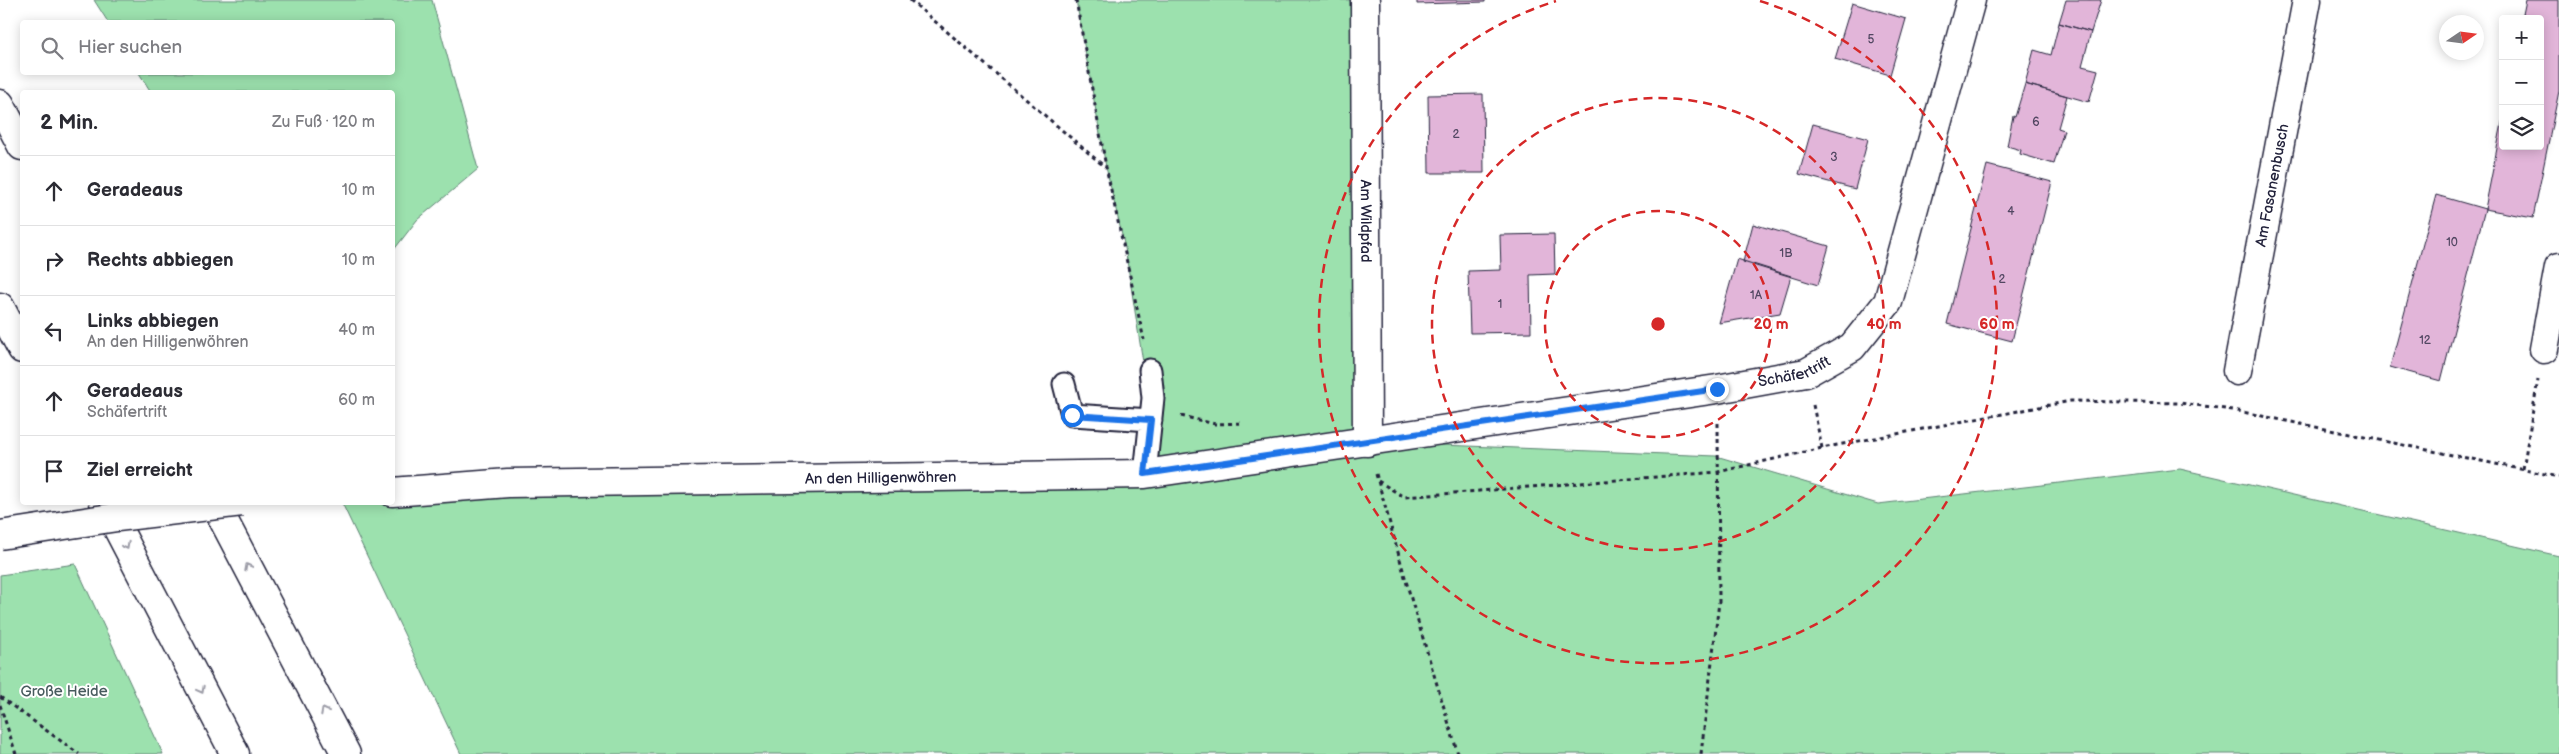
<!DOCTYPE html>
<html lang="de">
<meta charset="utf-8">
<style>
:root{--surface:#fff;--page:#f2f2f3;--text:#2b2b33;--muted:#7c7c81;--line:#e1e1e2}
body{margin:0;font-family:"Balsamiq Sans",sans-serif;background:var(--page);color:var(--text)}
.controls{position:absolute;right:15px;top:15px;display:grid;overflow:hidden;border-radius:5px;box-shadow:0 2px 12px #0003}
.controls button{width:45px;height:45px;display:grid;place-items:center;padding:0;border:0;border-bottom:1px solid var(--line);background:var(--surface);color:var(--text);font:25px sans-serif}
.compass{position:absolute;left:2439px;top:15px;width:45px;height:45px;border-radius:50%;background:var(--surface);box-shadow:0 2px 12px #0003;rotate:77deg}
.stop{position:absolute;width:15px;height:15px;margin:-11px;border:4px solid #1a73e8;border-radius:50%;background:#fff}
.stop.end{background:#1a73e8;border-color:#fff;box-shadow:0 1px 5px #0008}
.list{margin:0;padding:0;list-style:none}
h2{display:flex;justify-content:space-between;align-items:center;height:65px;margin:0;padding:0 20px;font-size:21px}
h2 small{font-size:16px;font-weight:400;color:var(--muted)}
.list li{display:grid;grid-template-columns:32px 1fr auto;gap:15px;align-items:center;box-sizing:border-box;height:70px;padding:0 20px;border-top:1px solid var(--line)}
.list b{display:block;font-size:19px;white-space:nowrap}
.list p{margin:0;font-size:16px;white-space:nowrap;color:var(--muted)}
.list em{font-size:16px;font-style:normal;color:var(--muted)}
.icon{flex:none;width:28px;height:28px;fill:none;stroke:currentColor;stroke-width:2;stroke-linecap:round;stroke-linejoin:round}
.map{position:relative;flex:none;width:2559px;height:754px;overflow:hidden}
.search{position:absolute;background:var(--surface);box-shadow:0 2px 12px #0003;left:20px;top:20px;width:375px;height:55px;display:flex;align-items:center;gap:12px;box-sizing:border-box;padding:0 18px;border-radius:5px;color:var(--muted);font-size:19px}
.panel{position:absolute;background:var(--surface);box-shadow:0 2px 12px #0003;left:20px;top:90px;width:375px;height:415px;border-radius:5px}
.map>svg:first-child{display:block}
.green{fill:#9ce1ae;stroke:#5f8274}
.building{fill:#e2b5d9;stroke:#22223b}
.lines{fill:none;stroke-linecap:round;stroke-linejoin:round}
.lane-casing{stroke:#22223b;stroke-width:25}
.street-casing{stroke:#22223b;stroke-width:31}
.highway-casing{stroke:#22223b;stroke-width:31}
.path{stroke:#22223b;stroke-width:3;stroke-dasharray:4 4;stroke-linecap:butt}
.lane{stroke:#fff;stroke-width:21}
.street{stroke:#fff;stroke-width:28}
.highway{stroke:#fff;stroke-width:28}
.street-bridge-casing{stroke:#22223b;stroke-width:31;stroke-linecap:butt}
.street-bridge{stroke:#fff;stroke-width:28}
.oneway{stroke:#9c9ca7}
.route{stroke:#1a73e8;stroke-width:6}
.ring{fill:none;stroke:#d62828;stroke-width:2.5;stroke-dasharray:9 6}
.labels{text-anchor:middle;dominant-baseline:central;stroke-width:4;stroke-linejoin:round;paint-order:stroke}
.number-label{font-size:12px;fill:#524762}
.street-label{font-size:15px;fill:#22223b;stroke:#fff}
.park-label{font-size:15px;fill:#475b5e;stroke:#fff}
.centre{fill:#d62828;stroke:#fff;stroke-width:2.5}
.ring-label{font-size:15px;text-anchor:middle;font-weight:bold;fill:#d62828;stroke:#fff;stroke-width:4;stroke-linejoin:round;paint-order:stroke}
</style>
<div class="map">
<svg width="2559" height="754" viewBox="0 0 2559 754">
<rect width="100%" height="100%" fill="#fff"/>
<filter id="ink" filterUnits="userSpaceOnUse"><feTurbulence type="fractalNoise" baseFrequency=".02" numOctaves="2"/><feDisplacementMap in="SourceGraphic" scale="10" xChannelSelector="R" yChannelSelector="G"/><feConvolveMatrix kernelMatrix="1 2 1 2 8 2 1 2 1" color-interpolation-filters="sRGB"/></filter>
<g filter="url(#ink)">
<path class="green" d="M 94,0 L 432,0 L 478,169 L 417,220 L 393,251 L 392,92 L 151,92 L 139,73 L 392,72 L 392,22 L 108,22 Z
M 1076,0 L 1365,0 L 1367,442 L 1716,456 L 1878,504 L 2180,469 L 2559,556 L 2559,754 L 461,754 L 342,503 L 392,502 L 393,492 L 1145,474 L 1145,375 L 1125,248 L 1106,167 Z
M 75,564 L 163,754 L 0,754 L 0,575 Z"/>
<path class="building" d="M 1417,0 L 1485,0 L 1485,2 L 1417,4 Z
M 2066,0 L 2101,0 L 2091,32 L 2059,23 Z
M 2526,0 L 2559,0 L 2559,91 L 2533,218 L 2485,209 L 2503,118 L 2503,146 L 2540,146 L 2540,19 L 2522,19 Z
M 1852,3 L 1906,19 L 1890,75 L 1835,59 Z
M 2059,23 L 2091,32 L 2082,66 L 2098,70 L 2089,102 L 2025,84 L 2034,50 L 2051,55 Z
M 2025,84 L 2067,96 L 2058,128 L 2064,130 L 2054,164 L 2020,154 L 2021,150 L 2007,146 L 2013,116 L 2015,117 Z
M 1483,94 L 1484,173 L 1429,173 L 1428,95 Z
M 1813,124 L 1868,139 L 1855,189 L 1799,174 Z
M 1987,165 L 2052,182 L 2012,341 L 1947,324 Z
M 2436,195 L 2485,209 L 2441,381 L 2390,367 Z
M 1753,224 L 1829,246 L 1818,285 L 1743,262 Z
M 1554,234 L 1555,274 L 1530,275 L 1531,332 L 1470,333 L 1468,271 L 1501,270 L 1500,235 Z
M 1737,259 L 1791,276 L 1780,313 L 1719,323 Z"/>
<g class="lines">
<g class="lane-casing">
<path id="lane" d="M 1064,384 L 1072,415 L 1151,420
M 1145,474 L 1153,398 L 1150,370"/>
</g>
<g class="street-casing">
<g id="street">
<path id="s1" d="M 1365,0 L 1367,442"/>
<path d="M 2544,349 L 2559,267"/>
<path id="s2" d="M 2237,371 L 2307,0"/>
<path id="s3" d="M 392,492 L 508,483 L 1145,474 L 1717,389 L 1806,373 L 1852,347 L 1888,302 L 1971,0"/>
</g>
</g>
<g class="highway-casing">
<path id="highway" d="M 0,104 L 22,146
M 0,307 L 22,349
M 104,502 L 235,754
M 214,502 L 346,754"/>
</g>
<path class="path" d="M 910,0 L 1105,167
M 1076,0 L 1106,167 L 1144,340
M 1813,405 L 1822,448
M 1181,416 L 1215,424 L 1244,423
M 2523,469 L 2538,380
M 1376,474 L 1412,602 L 1458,754
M 1378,481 L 1404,497 L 1718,472 L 1822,448 L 2071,401 L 2180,403 L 2233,410 L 2559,477
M 0,697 L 79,754
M 0,705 L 16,754
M 1701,754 L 1719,602 L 1718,423"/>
<use href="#lane" class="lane"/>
<use href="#street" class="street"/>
<use href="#highway" class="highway"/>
<g class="street-bridge-casing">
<path id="street-bridge" d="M 0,535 L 117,517 L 242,502"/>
</g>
<use href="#street-bridge" class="street-bridge"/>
</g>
<defs><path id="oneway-chevron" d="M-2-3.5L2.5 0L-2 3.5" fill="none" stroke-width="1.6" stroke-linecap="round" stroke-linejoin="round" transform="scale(1.25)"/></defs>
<g class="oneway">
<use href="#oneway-chevron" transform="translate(126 546) rotate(62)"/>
<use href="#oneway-chevron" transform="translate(248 567) rotate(-118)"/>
<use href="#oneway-chevron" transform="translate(201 690) rotate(62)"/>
<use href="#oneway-chevron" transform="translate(324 711) rotate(-118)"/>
</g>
</g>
<g class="lines" filter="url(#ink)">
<path class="route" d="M 1072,415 L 1151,420 L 1145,474 L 1717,389"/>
</g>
<g class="ring">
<circle cx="1658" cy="324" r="113"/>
<circle cx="1658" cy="324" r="226"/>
<path d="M1760 1A339 339 0 1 1 1556 1"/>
</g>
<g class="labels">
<g class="number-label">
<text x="1871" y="39">5</text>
<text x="2036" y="122">6</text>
<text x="1456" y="134">2</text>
<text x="1834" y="157">3</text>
<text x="2011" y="211">4</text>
<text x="2452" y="242">10</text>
<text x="1786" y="253">1B</text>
<text x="2002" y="279">2</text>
<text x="1756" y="295">1A</text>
<text x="1500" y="304">1</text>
<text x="2425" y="340">12</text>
</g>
<g class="street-label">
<text stroke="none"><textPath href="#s2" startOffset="189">Am Fasanenbusch</textPath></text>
<text stroke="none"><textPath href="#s1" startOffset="221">Am Wildpfad</textPath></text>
<text stroke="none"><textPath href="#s3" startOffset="1411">Schäfertrift</textPath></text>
<text stroke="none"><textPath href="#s3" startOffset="489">An den Hilligenwöhren</textPath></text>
</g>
<g class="park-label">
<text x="64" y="691">Große Heide</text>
</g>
</g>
<circle cx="1658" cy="324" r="8" class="centre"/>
<g class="ring-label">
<text x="1771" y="329">20 m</text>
<text x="1884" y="329">40 m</text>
<text x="1997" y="329">60 m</text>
</g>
</svg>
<div class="controls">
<button>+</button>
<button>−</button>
<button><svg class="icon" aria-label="layers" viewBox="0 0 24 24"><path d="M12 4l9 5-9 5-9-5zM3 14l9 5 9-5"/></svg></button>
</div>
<svg class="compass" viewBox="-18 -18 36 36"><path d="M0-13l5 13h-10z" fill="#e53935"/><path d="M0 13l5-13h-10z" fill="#7c7c81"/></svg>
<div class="stop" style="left:1072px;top:415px"></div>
<div class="stop end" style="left:1717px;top:389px"></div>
<div class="search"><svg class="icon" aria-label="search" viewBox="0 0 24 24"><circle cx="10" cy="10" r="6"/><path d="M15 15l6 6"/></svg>Hier suchen</div>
<section class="panel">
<h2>2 Min.<small>Zu Fuß · 120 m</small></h2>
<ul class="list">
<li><svg class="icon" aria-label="ahead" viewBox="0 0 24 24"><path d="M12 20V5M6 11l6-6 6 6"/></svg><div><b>Geradeaus</b></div><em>10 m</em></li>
<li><svg class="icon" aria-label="right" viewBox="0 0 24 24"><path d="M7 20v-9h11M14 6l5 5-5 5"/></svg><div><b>Rechts abbiegen</b></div><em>10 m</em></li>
<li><svg class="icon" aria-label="left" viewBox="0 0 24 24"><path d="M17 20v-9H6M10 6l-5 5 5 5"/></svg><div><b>Links abbiegen</b><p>An den Hilligenwöhren</p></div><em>40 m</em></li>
<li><svg class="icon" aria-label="ahead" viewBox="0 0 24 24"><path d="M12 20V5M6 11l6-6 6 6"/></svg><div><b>Geradeaus</b><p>Schäfertrift</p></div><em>60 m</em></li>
<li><svg class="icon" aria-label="arrive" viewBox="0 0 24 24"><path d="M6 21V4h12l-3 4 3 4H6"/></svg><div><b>Ziel erreicht</b></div></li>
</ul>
</section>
</div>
